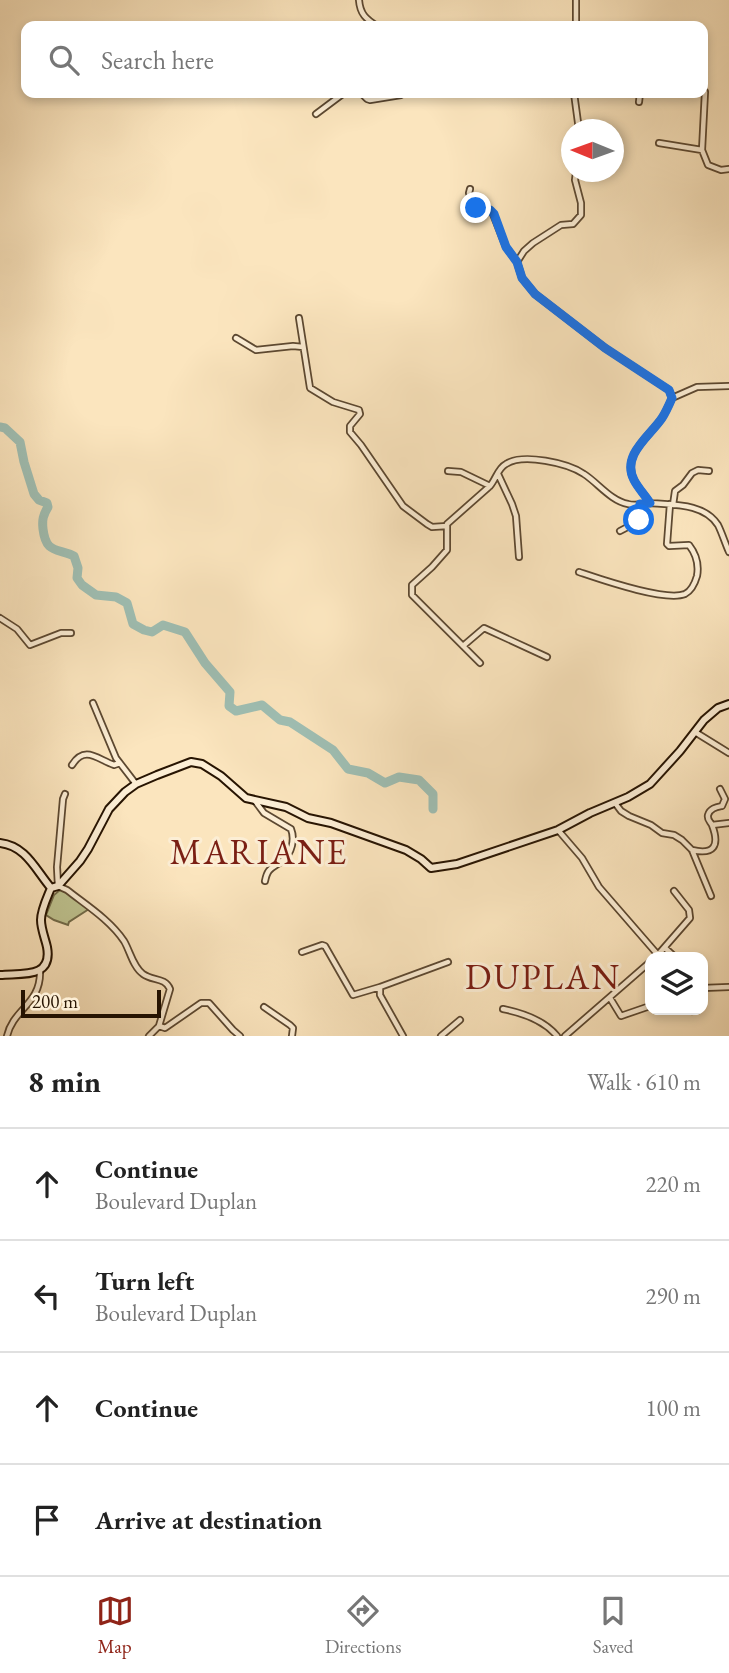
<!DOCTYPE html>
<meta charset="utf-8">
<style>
:root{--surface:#fff;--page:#f2f2f2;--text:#222;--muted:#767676;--line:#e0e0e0;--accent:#8f2418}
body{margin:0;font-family:"EB Garamond",serif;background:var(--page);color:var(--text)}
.controls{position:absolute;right:21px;bottom:21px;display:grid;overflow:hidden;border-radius:14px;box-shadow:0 4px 10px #0003}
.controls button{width:63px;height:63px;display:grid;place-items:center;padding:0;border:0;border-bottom:2px solid var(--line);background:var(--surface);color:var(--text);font:35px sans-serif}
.compass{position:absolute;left:561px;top:119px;width:63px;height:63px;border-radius:50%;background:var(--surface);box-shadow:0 4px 10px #0003;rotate:271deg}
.scale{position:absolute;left:21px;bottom:18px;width:140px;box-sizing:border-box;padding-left:7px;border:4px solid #271402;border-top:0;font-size:19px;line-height:24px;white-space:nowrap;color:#271402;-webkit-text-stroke:5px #fceed5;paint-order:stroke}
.stop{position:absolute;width:21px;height:21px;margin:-16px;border:5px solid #1a73e8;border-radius:50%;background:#fff}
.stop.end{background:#1a73e8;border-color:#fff;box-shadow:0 2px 7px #0008}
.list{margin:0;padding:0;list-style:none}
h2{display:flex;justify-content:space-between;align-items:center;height:91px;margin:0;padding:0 28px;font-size:30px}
h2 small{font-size:23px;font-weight:400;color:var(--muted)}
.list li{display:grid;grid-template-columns:46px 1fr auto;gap:21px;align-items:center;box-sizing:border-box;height:112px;padding:0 28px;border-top:2px solid var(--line)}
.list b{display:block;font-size:26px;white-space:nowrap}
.list p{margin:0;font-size:23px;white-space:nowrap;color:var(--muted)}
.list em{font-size:23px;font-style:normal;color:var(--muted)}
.icon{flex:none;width:38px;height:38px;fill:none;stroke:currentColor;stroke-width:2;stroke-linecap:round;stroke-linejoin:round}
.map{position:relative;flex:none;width:729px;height:1036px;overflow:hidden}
.search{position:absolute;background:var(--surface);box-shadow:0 4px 10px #0003;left:21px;right:21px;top:21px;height:77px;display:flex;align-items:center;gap:18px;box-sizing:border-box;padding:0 24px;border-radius:14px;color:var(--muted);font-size:26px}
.sheet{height:539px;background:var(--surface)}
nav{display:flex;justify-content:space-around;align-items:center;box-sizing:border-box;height:98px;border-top:2px solid var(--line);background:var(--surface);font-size:19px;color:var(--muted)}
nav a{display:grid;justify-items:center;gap:4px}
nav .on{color:var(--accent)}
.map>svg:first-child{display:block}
.green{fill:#bfc491;stroke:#736c4a;stroke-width:2}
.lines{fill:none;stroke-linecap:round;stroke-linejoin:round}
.river{stroke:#9fbfb4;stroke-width:9}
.street-casing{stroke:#5c4831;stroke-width:8}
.secondary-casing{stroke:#271402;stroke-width:10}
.street{stroke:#fceed5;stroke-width:4.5}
.secondary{stroke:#fceed5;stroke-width:6}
.route{stroke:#1a73e8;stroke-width:9}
.labels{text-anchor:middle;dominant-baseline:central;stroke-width:6;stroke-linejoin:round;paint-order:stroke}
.quarter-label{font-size:35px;letter-spacing:2px;fill:#7a1f14;stroke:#fceed5}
</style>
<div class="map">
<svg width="729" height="1036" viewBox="0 0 729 1036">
<rect width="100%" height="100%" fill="#fbe5be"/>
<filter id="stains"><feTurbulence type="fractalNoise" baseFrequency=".00286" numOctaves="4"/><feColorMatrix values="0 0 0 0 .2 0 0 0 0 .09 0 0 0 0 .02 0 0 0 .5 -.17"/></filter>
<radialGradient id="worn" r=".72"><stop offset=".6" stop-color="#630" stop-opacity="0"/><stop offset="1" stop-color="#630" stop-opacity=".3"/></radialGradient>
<path class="green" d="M 61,889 L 65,890 L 89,909 L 69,922 L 68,925 L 54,920 L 46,915 L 54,895 Z"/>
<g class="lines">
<path class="river" d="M 0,427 L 5,428 L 20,442 L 24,462 L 34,494 L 39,500 L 47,503 L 48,507 C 43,515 42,520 43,529 C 46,554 57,548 74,556 L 78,568 L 77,578 L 82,585 L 96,595 L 116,597 L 127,603 L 133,624 L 144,630 L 152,632 L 163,625 L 185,632 L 205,663 L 230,692 L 229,706 L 236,711 L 262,705 L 280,720 L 290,722 L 333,750 L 348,769 L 368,773 L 385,783 L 399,777 L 419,780 L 433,794 L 433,809"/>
<g class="street-casing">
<path id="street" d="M 359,0 C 360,14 366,19 377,26
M 576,0 L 576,26
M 705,92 L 702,150 L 708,165 L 721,170 L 729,169
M 361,93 L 367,99 L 370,100 L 401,95 L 403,93
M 574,93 L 579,130
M 639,102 L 640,93
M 316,114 L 344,93
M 659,143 L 702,150
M 576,172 L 575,180 L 581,203 L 581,215 L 573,224 L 561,225 L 533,243 L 524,251 L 517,262 L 522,278 L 535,294 L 605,348 L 669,390 L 672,398 C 669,405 666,412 662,418 C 650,436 621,455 634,480 C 638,488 645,495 650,503 C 673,505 704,503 718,525 C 722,533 725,543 729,552
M 470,189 L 469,193 L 476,208 L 490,210 L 493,214 L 506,247 L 517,262
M 299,318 L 310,388 L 333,402 L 359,410 L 360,414 L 350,426 L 350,432 L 361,445 L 403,506 L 427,524 L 432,527 L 447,526
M 236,338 L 256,350 L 293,346 L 303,347
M 672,398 L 697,387 L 729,386
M 448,471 L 461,472 L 490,486
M 498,474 L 512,504 L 516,516 L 519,557
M 673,505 L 675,491 L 683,485 L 692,473 L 698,470 L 709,471
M 620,531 L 639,521 L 641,505
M 579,572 C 600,579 665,602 685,594 C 691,591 695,583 697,576 C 699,565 696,554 689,545 L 669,546 L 667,544 L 670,504
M 0,618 L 17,629 L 30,645 L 61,633 L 71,633
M 463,646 L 484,628 L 547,657
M 480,663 L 412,595 L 412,585 L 432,567 L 447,550 L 447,524 L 490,486 C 496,479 498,468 506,464 C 523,453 568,463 584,474 C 598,483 611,501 628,504 C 635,506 643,504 650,503
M 93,703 L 116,758 L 136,784
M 695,732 L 729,753
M 72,765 C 85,745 97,759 114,765 L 120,763
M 65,794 L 63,799 L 57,867 L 58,886 L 67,890 C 86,905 110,920 124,941 C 130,951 133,967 143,974 C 152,981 165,977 170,989 L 159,1026 L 165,1028 L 201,1003 L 209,1003 L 233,1030 L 240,1036
M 255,801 L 264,813 L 291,829 C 295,839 292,853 283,860 C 273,869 268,866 265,881
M 615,803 L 621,811 L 629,816 L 651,825 L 662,833 L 674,835 L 682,840 L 692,850 L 711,896
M 712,825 L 729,823
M 558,830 L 582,858 L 599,887 L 658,955
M 692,850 C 714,855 720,846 712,825 C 710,821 707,820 708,815 C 710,808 717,807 722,806 L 725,799 L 720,789
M 665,948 L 675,957
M 302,952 L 322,945 L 325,946 L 353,995 L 380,987
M 656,957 L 690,918 L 689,910 L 674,891
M 703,988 L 729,987
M 610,998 L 621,1016 L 650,1006
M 264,1007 L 290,1025 L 293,1028 L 292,1036
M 503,1009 C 523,1013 544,1020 557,1036
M 692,1011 L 693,1010
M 7,1036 C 13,1009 41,1004 40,971
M 149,1036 L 159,1026
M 403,1036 L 380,995 L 380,987 L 448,962
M 441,1036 L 460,1020
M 565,1036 L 650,962"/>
</g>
<g class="secondary-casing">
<path id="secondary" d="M 0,843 C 26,846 35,869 51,888 L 58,886 L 80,861 L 88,849 L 109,809 L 125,792 L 136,784 L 157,775 L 191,762 L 202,764 L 221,776 L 246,798 L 286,807 L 308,818 L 331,823 L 406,850 L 421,859 L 431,868 L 457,864 L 558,830 L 590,813 L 628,797 L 650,784 L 680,751 L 704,720 L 718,708 L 729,704
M 0,975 C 21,973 53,979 47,947 C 45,938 41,929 41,920 C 41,910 47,898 51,888"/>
</g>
<use href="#street" class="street"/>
<use href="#secondary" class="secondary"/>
</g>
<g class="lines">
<path class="route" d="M 476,208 L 490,210 L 494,214 L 506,247 L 517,262 L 522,278 L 535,294 L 605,348 L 669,390 L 672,398 C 669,405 666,412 662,418 C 650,436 621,455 634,480 C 638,488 645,495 650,503 L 640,504 L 639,520"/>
</g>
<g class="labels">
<g class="quarter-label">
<text x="259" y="851">MARIANE</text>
<text x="543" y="976">DUPLAN</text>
</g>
</g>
<rect width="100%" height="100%" filter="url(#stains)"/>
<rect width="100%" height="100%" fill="url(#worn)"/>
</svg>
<div class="controls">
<button><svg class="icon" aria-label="layers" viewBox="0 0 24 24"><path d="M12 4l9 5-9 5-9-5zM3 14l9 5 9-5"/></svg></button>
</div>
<svg class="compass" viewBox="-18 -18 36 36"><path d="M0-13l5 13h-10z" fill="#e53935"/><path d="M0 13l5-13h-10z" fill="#767676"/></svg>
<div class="scale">200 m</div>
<div class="stop" style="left:639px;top:520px"></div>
<div class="stop end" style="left:476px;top:208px"></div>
<div class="search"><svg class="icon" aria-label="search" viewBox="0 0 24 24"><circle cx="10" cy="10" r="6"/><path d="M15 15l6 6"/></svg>Search here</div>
</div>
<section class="sheet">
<h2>8 min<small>Walk · 610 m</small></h2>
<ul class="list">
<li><svg class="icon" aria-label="ahead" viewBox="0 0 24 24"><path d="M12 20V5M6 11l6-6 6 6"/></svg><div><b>Continue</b><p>Boulevard Duplan</p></div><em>220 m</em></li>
<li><svg class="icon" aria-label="left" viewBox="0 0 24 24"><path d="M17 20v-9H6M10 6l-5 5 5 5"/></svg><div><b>Turn left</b><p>Boulevard Duplan</p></div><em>290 m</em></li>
<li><svg class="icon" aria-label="ahead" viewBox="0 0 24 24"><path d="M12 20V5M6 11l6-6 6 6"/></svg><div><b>Continue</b></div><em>100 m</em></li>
<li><svg class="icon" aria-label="arrive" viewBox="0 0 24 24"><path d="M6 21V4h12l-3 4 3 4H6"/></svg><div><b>Arrive at destination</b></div></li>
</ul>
</section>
<nav>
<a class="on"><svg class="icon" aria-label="map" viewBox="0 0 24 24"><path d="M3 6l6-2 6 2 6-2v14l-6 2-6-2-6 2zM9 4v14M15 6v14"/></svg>Map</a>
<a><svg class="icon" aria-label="directions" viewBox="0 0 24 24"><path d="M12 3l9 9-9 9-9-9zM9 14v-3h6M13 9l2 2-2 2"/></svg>Directions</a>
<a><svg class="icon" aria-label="saved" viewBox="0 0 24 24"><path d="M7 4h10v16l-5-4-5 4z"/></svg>Saved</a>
</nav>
